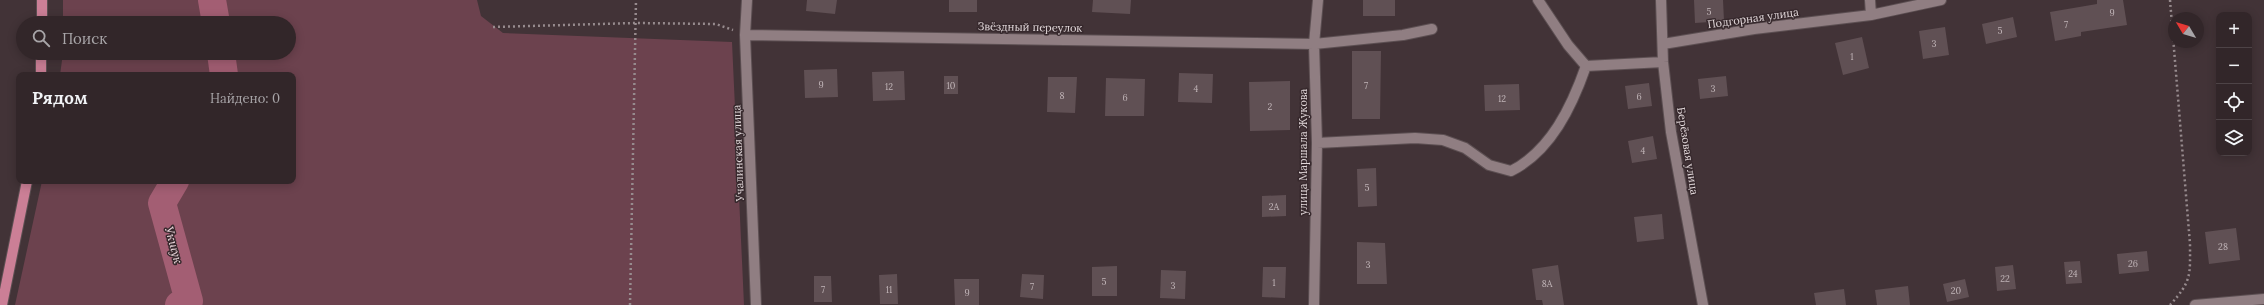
<!DOCTYPE html>
<html lang="ru">
<meta charset="utf-8">
<style>
:root{--surface:#322629;--page:#3d3235;--text:#f1f3f6;--muted:#a8a5a8;--line:#4d4346}
body{margin:0;font-family:Lora,serif;background:var(--page);color:var(--text)}
.controls{position:absolute;right:12px;top:12px;display:grid;overflow:hidden;border-radius:8px;box-shadow:0 2px 10px #0003}
.controls button{width:36px;height:36px;display:grid;place-items:center;padding:0;border:0;border-bottom:1px solid var(--line);background:var(--surface);color:var(--text);font:20px sans-serif}
.compass{position:absolute;left:2168px;top:12px;width:36px;height:36px;border-radius:50%;background:var(--surface);box-shadow:0 2px 10px #0003;rotate:308deg}
.list{margin:0;padding:0;list-style:none}
h2{display:flex;justify-content:space-between;align-items:center;height:52px;margin:0;padding:0 16px;font-size:17px}
h2 small{font-size:13px;font-weight:400;color:var(--muted)}
.icon{flex:none;width:22px;height:22px;fill:none;stroke:currentColor;stroke-width:2;stroke-linecap:round;stroke-linejoin:round}
.map{position:relative;flex:none;width:2264px;height:305px;overflow:hidden}
.search{position:absolute;background:var(--surface);box-shadow:0 2px 10px #0003;left:16px;top:16px;width:280px;height:44px;display:flex;align-items:center;gap:10px;box-sizing:border-box;padding:0 14px;border-radius:22px;color:var(--muted);font-size:15px}
.panel{position:absolute;background:var(--surface);box-shadow:0 2px 10px #0003;left:16px;top:72px;width:280px;height:112px;border-radius:8px}
.map>svg:first-child{display:block}
.green{fill:#6c424e}
.lines{fill:none;stroke-linecap:round;stroke-linejoin:round}
.river{stroke:#a35e73;stroke-width:28}
.building{fill:#605054}
.minor-casing{stroke:#5c4f52;stroke-width:12}
.major-casing{stroke:#5c4f52;stroke-width:12}
.path{stroke:#978b8e;stroke-width:2.5;stroke-dasharray:2 3;stroke-linecap:butt}
.minor{stroke:#907e82;stroke-width:10}
.major{stroke:#cb7f96;stroke-width:10}
.labels{text-anchor:middle;dominant-baseline:central;stroke-width:3;stroke-linejoin:round;paint-order:stroke}
.number-label{font-size:9px;fill:#c1b5b8}
.street-label{font-size:11px;fill:#e1d7d9;stroke:#37292d}
.water-label{font-size:12px;font-style:italic;fill:#f1dce1;stroke:#37292d}
</style>
<div class="map">
<svg width="2264" height="305" viewBox="0 0 2264 305">
<rect width="100%" height="100%" fill="#423337"/>
<path class="green" d="M 63,0 L 477,0 L 481,16 L 503,33 L 732,42 L 744,305 L 15,305 L 42,181 L 293,181 L 293,75 L 60,75 L 63,53 L 289,53 L 289,23 L 63,23 Z"/>
<g class="lines">
<path class="river" d="M 212,0 L 216,23
M 221,53 L 224,75
M 175,181 L 162,203 L 189,301 L 179,305"/>
</g>
<path class="building" d="M 807,0 L 837,0 L 835,14 L 806,11 Z
M 949,0 L 977,0 L 977,12 L 949,12 Z
M 1093,0 L 1131,0 L 1130,14 L 1092,12 Z
M 1363,0 L 1395,0 L 1395,16 L 1363,16 Z
M 1694,0 L 1723,0 L 1724,21 L 1695,23 Z
M 2097,0 L 2123,0 L 2127,25 L 2081,32 L 2081,36 L 2055,41 L 2050,12 L 2097,4 Z
M 2013,17 L 2017,37 L 1986,44 L 1982,24 Z
M 1945,27 L 1949,55 L 1923,59 L 1919,31 Z
M 1862,37 L 1869,68 L 1843,75 L 1835,43 Z
M 1352,51 L 1381,51 L 1380,119 L 1352,119 Z
M 837,69 L 838,97 L 805,98 L 804,70 Z
M 904,71 L 905,100 L 873,101 L 872,72 Z
M 1179,73 L 1213,74 L 1212,103 L 1178,102 Z
M 944,76 L 958,76 L 958,94 L 944,94 Z
M 1726,76 L 1728,96 L 1700,99 L 1698,79 Z
M 1048,77 L 1077,77 L 1075,113 L 1047,112 Z
M 1106,78 L 1145,79 L 1144,116 L 1105,116 Z
M 1290,81 L 1290,130 L 1250,131 L 1249,82 Z
M 1649,83 L 1652,106 L 1628,109 L 1625,86 Z
M 1519,84 L 1520,110 L 1485,111 L 1484,85 Z
M 1653,136 L 1657,159 L 1632,163 L 1628,141 Z
M 1376,168 L 1377,206 L 1358,207 L 1357,169 Z
M 1286,195 L 1286,216 L 1262,217 L 1262,196 Z
M 1662,214 L 1664,239 L 1637,242 L 1634,217 Z
M 2236,228 L 2240,260 L 2209,264 L 2205,232 Z
M 1357,242 L 1385,243 L 1387,284 L 1357,284 Z
M 2147,251 L 2149,271 L 2119,274 L 2117,254 Z
M 2080,261 L 2082,283 L 2066,284 L 2064,262 Z
M 1558,265 L 1564,305 L 1543,305 L 1542,300 L 1536,300 L 1532,269 Z
M 2013,265 L 2016,289 L 1997,291 L 1995,267 Z
M 1117,266 L 1117,296 L 1092,296 L 1092,267 Z
M 1263,267 L 1286,267 L 1285,298 L 1262,297 Z
M 1161,270 L 1186,271 L 1185,299 L 1160,298 Z
M 897,274 L 898,304 L 880,304 L 879,275 Z
M 1022,274 L 1044,275 L 1043,299 L 1020,297 Z
M 814,276 L 831,276 L 832,302 L 814,302 Z
M 954,279 L 979,279 L 979,305 L 955,305 Z
M 1965,279 L 1969,297 L 1947,302 L 1943,284 Z
M 1908,286 L 1910,305 L 1877,305 L 1875,290 Z
M 1844,289 L 1846,305 L 1816,305 L 1814,293 Z"/>
<g class="lines">
<g class="minor-casing">
<path id="minor" d="M 747,0 L 745,35 L 756,305
M 1538,0 L 1568,45 L 1586,66
M 1661,0 L 1663,62 L 1671,132 L 1703,305
M 1870,0 L 1871,15
M 745,35 L 1314,44 L 1403,35 L 1432,29
M 1663,44 L 1754,29 L 1871,15 L 1941,0
M 1317,143 L 1415,138 L 1443,140 L 1465,148 L 1489,165 L 1511,171 C 1551,151 1572,106 1586,66 L 1663,62
M 1314,305 L 1317,143 L 1314,44 L 1318,0
M 2195,305 L 2264,299"/>
</g>
<g class="major-casing">
<path id="major" d="M 42,23 L 42,0
M 41,75 L 41,53
M 2,305 L 27,181"/>
</g>
<path class="path" d="M 2170,0 L 2190,244 C 2190,275 2192,281 2170,305
M 493,27 L 636,23 L 716,24 L 733,30
M 630,305 L 636,0"/>
<use href="#minor" class="minor"/>
<use href="#major" class="major"/>
</g>
<g class="labels">
<g class="number-label">
<text x="1709" y="11">5</text>
<text x="2112" y="12">9</text>
<text x="2066" y="24">7</text>
<text x="2000" y="30">5</text>
<text x="1934" y="43">3</text>
<text x="1852" y="56">1</text>
<text x="821" y="84">9</text>
<text x="951" y="85">10</text>
<text x="1366" y="85">7</text>
<text x="889" y="86">12</text>
<text x="1196" y="88">4</text>
<text x="1713" y="88">3</text>
<text x="1062" y="95">8</text>
<text x="1639" y="96">6</text>
<text x="1125" y="97">6</text>
<text x="1502" y="98">12</text>
<text x="1270" y="106">2</text>
<text x="1643" y="150">4</text>
<text x="1367" y="187">5</text>
<text x="1274" y="206">2А</text>
<text x="2223" y="246">28</text>
<text x="2133" y="263">26</text>
<text x="1368" y="264">3</text>
<text x="2073" y="273">24</text>
<text x="2005" y="278">22</text>
<text x="1104" y="281">5</text>
<text x="1274" y="282">1</text>
<text x="1547" y="283">8А</text>
<text x="1173" y="285">3</text>
<text x="1032" y="286">7</text>
<text x="823" y="289">7</text>
<text x="889" y="289">11</text>
<text x="1956" y="290">20</text>
<text x="967" y="292">9</text>
</g>
<g class="street-label">
<text transform="translate(1753 18) rotate(-8)">Подгорная улица</text>
<text transform="translate(1030 27) rotate(1)">Звёздный переулок</text>
<text transform="translate(1688 151) rotate(81)">Берёзовая улица</text>
<text transform="translate(1303 152) rotate(-90)">улица Маршала Жукова</text>
<text transform="translate(738 153) rotate(-92)">Учалинская улица</text>
</g>
<g class="water-label">
<text transform="translate(174 245) rotate(75)">Укшук</text>
</g>
</g>
</svg>
<div class="controls">
<button>+</button>
<button>−</button>
<button><svg class="icon" aria-label="locate" viewBox="0 0 24 24"><circle cx="12" cy="12" r="6"/><path d="M12 2v4M12 18v4M2 12h4M18 12h4"/></svg></button>
<button><svg class="icon" aria-label="layers" viewBox="0 0 24 24"><path d="M12 4l9 5-9 5-9-5zM3 14l9 5 9-5"/></svg></button>
</div>
<svg class="compass" viewBox="-18 -18 36 36"><path d="M0-13l5 13h-10z" fill="#e53935"/><path d="M0 13l5-13h-10z" fill="#a8a5a8"/></svg>
<div class="search"><svg class="icon" aria-label="search" viewBox="0 0 24 24"><circle cx="10" cy="10" r="6"/><path d="M15 15l6 6"/></svg>Поиск</div>
<section class="panel">
<h2>Рядом<small>Найдено: 0</small></h2>
<ul class="list">
</ul>
</section>
</div>
